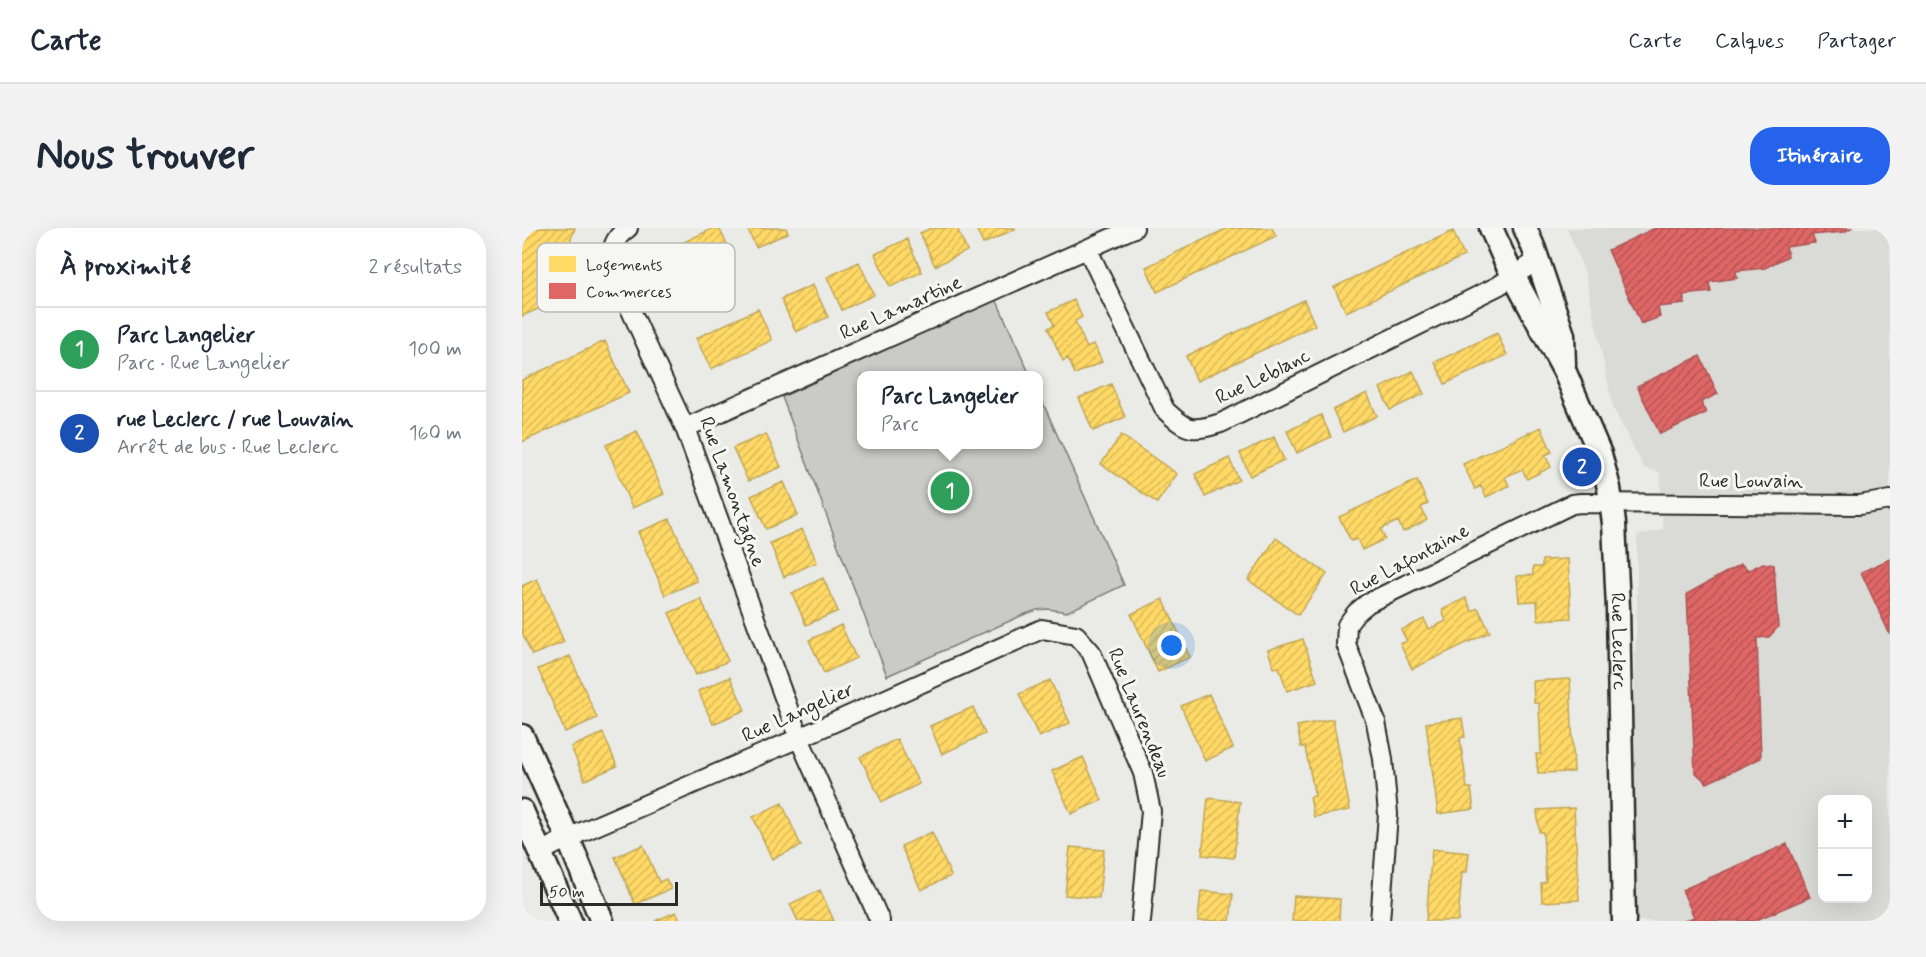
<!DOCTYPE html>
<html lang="fr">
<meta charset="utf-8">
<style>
:root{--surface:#fff;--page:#f2f2f3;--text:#1f2937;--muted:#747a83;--line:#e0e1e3;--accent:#2563eb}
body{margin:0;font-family:Mynerve,sans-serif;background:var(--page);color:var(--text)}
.controls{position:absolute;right:18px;bottom:18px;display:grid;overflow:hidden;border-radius:12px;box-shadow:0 6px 24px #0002}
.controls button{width:54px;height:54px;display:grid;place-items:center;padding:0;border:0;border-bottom:2px solid var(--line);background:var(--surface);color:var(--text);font:30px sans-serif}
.scale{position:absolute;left:18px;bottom:15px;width:138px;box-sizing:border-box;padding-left:6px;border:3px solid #2b2b2b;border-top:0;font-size:16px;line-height:21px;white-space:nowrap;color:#2b2b2b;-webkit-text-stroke:4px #f6f6f2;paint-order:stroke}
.you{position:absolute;left:650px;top:418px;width:21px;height:21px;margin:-15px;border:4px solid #fff;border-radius:50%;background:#1a73e8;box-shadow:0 0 0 9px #1a73e833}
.badge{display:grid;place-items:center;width:39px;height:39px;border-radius:50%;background:var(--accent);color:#fff;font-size:20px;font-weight:700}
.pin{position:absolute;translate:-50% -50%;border:3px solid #fff;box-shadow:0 2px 6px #0006}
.popup{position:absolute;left:335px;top:143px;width:186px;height:78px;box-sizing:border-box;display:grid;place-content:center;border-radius:12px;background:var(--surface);filter:drop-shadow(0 2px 4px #0005);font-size:20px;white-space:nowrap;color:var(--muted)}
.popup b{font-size:22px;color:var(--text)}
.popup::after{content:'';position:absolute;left:50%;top:100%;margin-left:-12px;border:12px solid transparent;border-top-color:var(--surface)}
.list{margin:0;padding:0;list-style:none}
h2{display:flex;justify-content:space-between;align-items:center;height:78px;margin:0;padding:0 24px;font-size:26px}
h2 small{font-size:20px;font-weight:400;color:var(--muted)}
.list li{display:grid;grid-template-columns:39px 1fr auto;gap:18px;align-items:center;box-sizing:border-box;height:84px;padding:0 24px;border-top:2px solid var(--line)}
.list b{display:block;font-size:22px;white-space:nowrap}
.list p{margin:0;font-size:20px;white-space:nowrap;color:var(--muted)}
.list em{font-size:20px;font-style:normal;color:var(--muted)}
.map{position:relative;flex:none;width:1368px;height:693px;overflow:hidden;border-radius:24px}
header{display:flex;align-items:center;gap:36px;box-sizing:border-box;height:84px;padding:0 30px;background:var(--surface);border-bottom:2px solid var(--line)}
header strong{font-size:28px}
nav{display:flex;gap:33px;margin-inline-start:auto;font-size:21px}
.intro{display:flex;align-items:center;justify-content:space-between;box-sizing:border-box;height:144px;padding:0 36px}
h1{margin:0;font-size:42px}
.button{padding:15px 27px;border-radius:24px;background:var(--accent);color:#fff;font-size:21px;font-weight:700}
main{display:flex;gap:36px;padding:0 36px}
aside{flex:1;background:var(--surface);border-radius:24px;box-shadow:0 6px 24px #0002}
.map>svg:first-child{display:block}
.built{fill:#dadad6;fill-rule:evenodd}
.park{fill:#cacac7;stroke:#7a7a79;stroke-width:1.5}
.homes{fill:url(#homes-hatch);stroke:#bfa554;stroke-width:1.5}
.shops{fill:url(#shops-hatch);stroke:#aa5454;stroke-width:1.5}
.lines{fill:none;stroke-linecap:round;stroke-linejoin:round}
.minor-casing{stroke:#2b2b2b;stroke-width:22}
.tertiary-casing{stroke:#2b2b2b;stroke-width:27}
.minor{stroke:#f6f6f2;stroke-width:18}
.tertiary{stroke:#f6f6f2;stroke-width:22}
.labels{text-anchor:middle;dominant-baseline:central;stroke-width:6;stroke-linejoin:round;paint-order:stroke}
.street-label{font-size:20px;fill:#2b2b2b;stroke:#f6f6f2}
.key{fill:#f6f6f2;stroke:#b9b9b6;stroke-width:1.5}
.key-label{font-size:16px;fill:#2b2b2b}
</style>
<header>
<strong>Carte</strong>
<nav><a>Carte</a><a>Calques</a><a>Partager</a></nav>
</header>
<div class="intro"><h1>Nous trouver</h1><a class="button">Itinéraire</a></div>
<main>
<aside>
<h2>À proximité<small>2 résultats</small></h2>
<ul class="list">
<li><span class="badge" style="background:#2e9e5b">1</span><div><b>Parc Langelier</b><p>Parc · Rue Langelier</p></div><em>100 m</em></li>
<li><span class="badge" style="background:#1a4fb4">2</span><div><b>rue Leclerc / rue Louvain</b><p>Arrêt de bus · Rue Leclerc</p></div><em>160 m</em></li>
</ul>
</aside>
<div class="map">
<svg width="1368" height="693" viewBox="0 0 1368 693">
<defs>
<pattern id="homes-hatch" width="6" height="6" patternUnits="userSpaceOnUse" patternTransform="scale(1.5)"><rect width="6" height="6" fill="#ffd966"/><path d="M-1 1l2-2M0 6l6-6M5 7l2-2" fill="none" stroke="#dbba59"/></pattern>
<pattern id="shops-hatch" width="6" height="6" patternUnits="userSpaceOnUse" patternTransform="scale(1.5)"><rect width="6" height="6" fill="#e06666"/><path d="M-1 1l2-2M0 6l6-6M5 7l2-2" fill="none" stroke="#b65454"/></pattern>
</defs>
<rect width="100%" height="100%" fill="#eaeae6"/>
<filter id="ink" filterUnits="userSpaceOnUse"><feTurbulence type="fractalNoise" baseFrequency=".0167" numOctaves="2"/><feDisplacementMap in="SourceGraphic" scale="12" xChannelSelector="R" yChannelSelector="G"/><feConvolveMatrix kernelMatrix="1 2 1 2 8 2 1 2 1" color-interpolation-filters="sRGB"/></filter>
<g filter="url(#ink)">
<path class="built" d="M 1045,0 L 1368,0 L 1368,693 L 1105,693 L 1115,374 L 1115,308 L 1141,301 L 1138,244 L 1122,240 L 1091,180 L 1063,45 ZM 1300,572 L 1346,572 L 1346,670 L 1300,670 Z"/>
<path class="park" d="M 474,71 L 508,147 L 340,148 L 340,216 L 516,216 L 517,166 L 602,357 L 545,384 L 526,381 L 515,382 L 501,387 L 365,448 L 260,169 Z"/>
<path class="homes" d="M 0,0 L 53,0 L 23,78 L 0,88 Z
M 192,0 L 197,0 L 211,29 L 149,58 L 134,27 Z
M 225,0 L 264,0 L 266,5 L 234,19 Z
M 410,0 L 435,0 L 445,23 L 413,38 L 398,5 Z
M 454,0 L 493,0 L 493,1 L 461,16 Z
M 706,0 L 750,0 L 754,8 L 635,64 L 624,39 Z
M 931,3 L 942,28 L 824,84 L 812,59 Z
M 385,11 L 400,44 L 368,59 L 353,26 Z
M 337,34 L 352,67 L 320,82 L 305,49 Z
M 291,57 L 306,89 L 274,104 L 259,71 Z
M 552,72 L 560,89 L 553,93 L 565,120 L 572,116 L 580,134 L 553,146 L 546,130 L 541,133 L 526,100 L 532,97 L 526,84 Z
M 782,72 L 793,97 L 675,153 L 664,128 Z
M 236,81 L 250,112 L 189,141 L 174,110 Z
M 975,105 L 985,127 L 923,156 L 913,134 Z
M 83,113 L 107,165 L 0,214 L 0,152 Z
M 891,143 L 902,166 L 868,182 L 858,160 Z
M 589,156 L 603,189 L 571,203 L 557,170 Z
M 845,165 L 855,188 L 821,204 L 811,182 Z
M 799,187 L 809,209 L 775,225 L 765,203 Z
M 1019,199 L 1030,224 L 1023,227 L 1029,239 L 1005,251 L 1000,241 L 983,249 L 987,258 L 964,269 L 959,258 L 953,261 L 941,236 Z
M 115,203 L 142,266 L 110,280 L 84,217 Z
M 244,206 L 259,239 L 226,253 L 211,220 Z
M 599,207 L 655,246 L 635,275 L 579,236 Z
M 752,209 L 762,232 L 728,248 L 718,225 Z
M 707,230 L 717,252 L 683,269 L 673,246 Z
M 895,252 L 906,276 L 899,279 L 905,292 L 881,304 L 876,293 L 859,301 L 863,311 L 840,322 L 835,311 L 829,313 L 817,289 Z
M 262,254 L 276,287 L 244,301 L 229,268 Z
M 148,291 L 175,353 L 143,367 L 116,304 Z
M 280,301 L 295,334 L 262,349 L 248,315 Z
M 754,310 L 805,346 L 776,387 L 726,352 Z
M 1046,331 L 1049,390 L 1016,392 L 1015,373 L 997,374 L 995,348 L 1011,347 L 1011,339 L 1020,339 L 1020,332 Z
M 301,350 L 316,383 L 284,397 L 270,365 Z
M 15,351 L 42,414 L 10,427 L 0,404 L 0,358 Z
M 944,370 L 950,383 L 956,380 L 968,404 L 890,441 L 878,416 L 885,413 L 879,402 L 902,391 L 907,401 L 924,393 L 920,382 Z
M 179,371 L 206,433 L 174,447 L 147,385 Z
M 641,371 L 668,429 L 636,444 L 609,386 Z
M 319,397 L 334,430 L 302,445 L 287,412 Z
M 781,411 L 795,453 L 765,463 L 757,439 L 752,440 L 746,422 Z
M 48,428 L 75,490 L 43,504 L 16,441 Z
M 208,449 L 223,482 L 191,496 L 176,463 Z
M 1048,451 L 1052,544 L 1016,545 L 1014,526 L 1019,526 L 1017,475 L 1012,475 L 1011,453 Z
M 528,452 L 548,495 L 517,509 L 497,466 Z
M 687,466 L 711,520 L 683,533 L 659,478 Z
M 451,479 L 463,506 L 420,526 L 408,498 Z
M 940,490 L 943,509 L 938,510 L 945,560 L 949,560 L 952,581 L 916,586 L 904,495 Z
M 811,491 L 828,582 L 792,589 L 788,569 L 793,568 L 783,519 L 779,519 L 775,498 Z
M 81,505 L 95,538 L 63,552 L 49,519 Z
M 375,511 L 397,556 L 360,574 L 338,529 Z
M 561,529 L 580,572 L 549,586 L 530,543 Z
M 686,570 L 718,574 L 712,630 L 680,627 Z
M 260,575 L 279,618 L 250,631 L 231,589 Z
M 1052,580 L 1057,672 L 1020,674 L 1019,655 L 1024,654 L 1021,604 L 1017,604 L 1015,582 Z
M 410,604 L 429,648 L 399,662 L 379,618 Z
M 121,617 L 137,654 L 144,651 L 149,661 L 113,676 L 93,629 Z
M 548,619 L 582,622 L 577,670 L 543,667 Z
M 910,621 L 947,625 L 945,644 L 940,644 L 936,693 L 904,693 Z
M 298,662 L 312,693 L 276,693 L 268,676 Z
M 679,663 L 711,666 L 708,693 L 676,693 Z
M 772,668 L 818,671 L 817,693 L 770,693 Z
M 154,684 L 158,693 L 133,693 Z"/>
<path class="shops" d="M 1133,0 L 1329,0 L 1322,4 L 1290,7 L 1293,15 L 1264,19 L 1266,28 L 1243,40 L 1214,43 L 1215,50 L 1187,54 L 1189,64 L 1161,67 L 1163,76 L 1136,79 L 1138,89 L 1119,96 L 1086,22 Z
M 1178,128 L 1196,166 L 1179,174 L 1184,185 L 1138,206 L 1115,158 Z
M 1368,331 L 1368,407 L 1339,344 Z
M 1241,335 L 1252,337 L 1256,399 L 1247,409 L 1235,410 L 1239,530 L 1185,555 L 1173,544 L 1165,366 L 1219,336 L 1227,342 Z
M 1265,616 L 1288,669 L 1232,693 L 1162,693 L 1172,689 L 1160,662 Z"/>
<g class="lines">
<g class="minor-casing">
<path id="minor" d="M 106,0 C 91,10 89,22 89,39 L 163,200 L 277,510 L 358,693
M 566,22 L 643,182 C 665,203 670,204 699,195 L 976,58 L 1016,32
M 163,200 L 612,0
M 18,624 L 46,610 L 277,510 L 520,401 L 554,407 L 569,424 L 621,545 L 629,583 L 619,693
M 858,693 L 866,586 L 861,531 L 854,494 L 824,416 L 825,397 L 834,385 L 846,375 L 1050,276 L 1059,275 L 1337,277 L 1368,272"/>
</g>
<g class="tertiary-casing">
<g id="tertiary">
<path id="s1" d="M 969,0 L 984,34 L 1042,142 L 1078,226 L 1087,260 L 1092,295 L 1096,380 L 1102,693"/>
<path d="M 1003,0 L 1012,21 L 1041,107 L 1042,137"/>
<path d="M 0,508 L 46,610 L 80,693"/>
<path d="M 0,583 L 48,693"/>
</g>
</g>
<use href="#minor" class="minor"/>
<use href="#tertiary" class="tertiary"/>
</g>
</g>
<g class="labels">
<g class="street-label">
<text transform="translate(379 80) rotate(-24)">Rue Lamartine</text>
<text transform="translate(741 149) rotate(-26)">Rue Leblanc</text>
<text x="1229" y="253">Rue Louvain</text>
<text transform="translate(210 264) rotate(70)">Rue Lamontagne</text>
<text transform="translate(888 332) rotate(-28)">Rue Lafontaine</text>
<text stroke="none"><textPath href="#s1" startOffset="440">Rue Leclerc</textPath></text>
<text transform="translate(276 485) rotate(-24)">Rue Langelier</text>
<text transform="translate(617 485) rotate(68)">Rue Laurendeau</text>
</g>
</g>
<rect x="15" y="15" width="198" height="69" rx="9" class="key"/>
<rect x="27" y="28" width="27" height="16" fill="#ffd966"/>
<rect x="27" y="55" width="27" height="16" fill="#e06666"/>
<g class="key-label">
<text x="64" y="42">Logements</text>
<text x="64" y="69">Commerces</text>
</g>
</svg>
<div class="controls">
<button>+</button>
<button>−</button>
</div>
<div class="scale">50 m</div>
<div class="you"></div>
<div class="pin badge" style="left:428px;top:263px;background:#2e9e5b">1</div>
<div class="popup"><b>Parc Langelier</b>Parc</div>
<div class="pin badge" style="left:1060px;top:239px;background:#1a4fb4">2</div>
</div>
</main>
